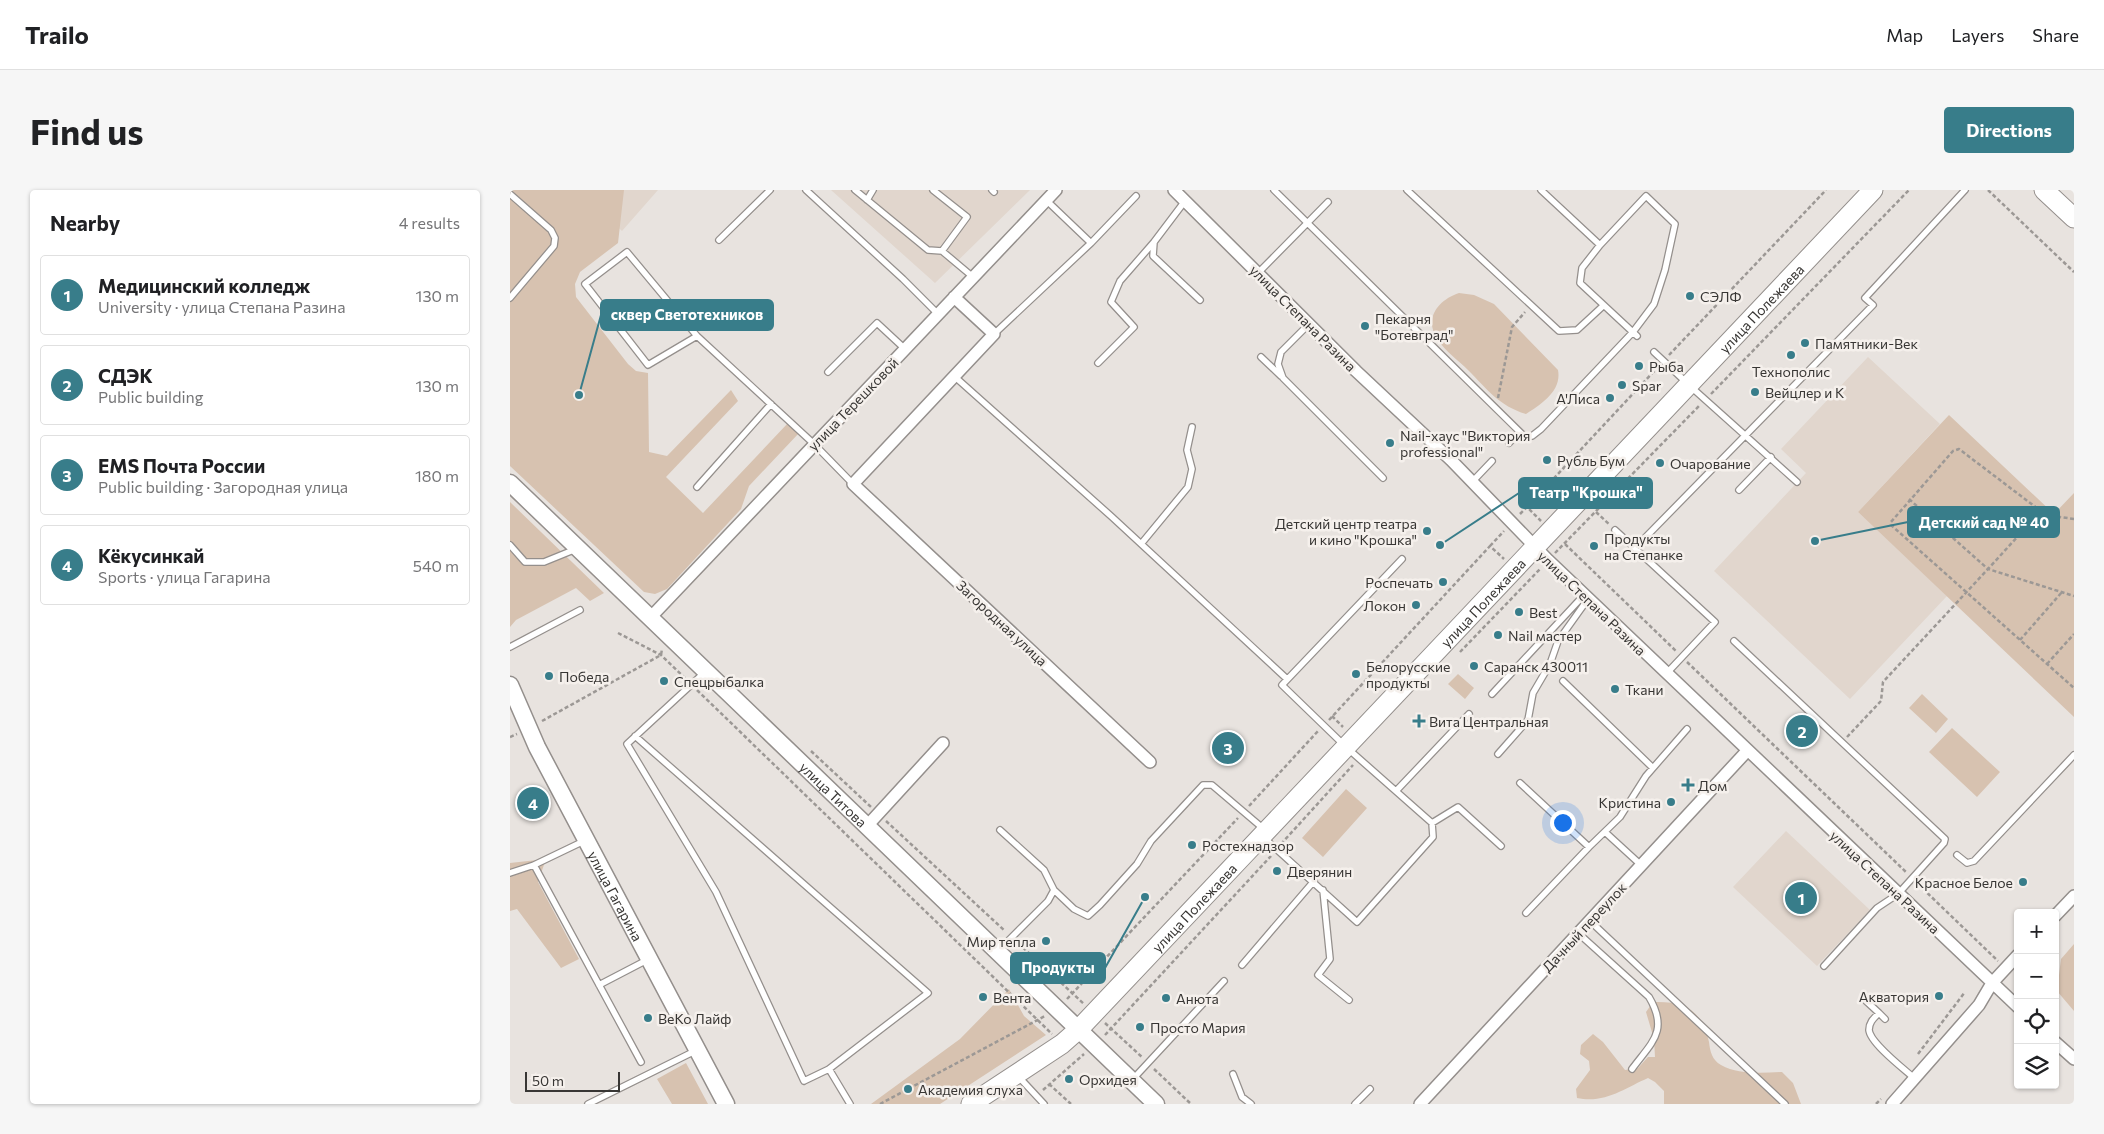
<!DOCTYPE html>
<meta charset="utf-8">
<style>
:root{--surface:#fff;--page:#f6f6f6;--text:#202124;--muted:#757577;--line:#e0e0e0;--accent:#387d8a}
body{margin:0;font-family:Commissioner,sans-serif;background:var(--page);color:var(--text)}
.controls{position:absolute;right:15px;bottom:15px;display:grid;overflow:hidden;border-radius:5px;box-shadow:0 1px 4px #0004}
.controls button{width:45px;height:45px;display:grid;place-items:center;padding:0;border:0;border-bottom:1px solid var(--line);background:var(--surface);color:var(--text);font:25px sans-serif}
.scale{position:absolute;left:15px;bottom:12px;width:95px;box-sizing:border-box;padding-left:5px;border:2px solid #383634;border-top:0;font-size:14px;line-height:18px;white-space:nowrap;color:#383634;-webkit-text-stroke:4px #f5f0ec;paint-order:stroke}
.you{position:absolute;left:1052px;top:632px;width:18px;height:18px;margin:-12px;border:4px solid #fff;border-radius:50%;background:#1a73e8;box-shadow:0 0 0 8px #1a73e833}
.badge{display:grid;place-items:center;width:32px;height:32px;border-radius:50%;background:var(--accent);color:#fff;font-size:16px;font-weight:700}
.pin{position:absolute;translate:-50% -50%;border:2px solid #fff;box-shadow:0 1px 5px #0006}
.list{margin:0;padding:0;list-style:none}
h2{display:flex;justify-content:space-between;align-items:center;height:65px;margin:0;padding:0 20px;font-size:21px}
h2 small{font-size:16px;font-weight:400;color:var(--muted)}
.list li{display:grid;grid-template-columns:32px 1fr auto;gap:15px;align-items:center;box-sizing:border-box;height:80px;margin:0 10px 10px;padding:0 10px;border:1px solid var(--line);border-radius:5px}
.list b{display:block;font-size:19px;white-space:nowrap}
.list p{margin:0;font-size:16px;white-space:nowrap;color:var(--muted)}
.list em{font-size:16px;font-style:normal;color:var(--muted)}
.icon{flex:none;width:28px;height:28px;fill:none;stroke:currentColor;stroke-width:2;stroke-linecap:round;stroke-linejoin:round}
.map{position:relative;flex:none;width:1564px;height:914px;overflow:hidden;border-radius:5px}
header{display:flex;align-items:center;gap:30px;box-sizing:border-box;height:70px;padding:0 25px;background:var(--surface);border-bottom:1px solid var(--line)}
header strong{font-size:24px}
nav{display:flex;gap:28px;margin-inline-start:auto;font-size:18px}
.intro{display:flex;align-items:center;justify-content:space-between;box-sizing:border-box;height:120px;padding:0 30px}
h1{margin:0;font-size:35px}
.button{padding:12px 22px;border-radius:5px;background:var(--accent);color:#fff;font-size:18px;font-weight:700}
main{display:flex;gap:30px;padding:0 30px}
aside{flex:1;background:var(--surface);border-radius:5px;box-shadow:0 1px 4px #0004}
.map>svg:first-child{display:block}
.built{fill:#e1d6cd}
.green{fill:#d7c2b0}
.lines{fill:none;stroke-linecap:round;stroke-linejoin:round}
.service-casing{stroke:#948f8c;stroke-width:8}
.minor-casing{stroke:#948f8c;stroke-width:14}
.secondary-casing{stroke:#948f8c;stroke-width:19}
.primary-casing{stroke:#948f8c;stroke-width:21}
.path{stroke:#9c9895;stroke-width:2.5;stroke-dasharray:4 2.5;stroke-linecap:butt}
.service{stroke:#fff;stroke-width:5.5}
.minor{stroke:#fff;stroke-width:11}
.secondary{stroke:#fff;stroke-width:16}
.primary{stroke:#fff;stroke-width:19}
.poi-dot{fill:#387d8a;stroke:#f5f0ec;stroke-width:2}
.labels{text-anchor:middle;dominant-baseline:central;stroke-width:5;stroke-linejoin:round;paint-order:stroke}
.poi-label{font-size:14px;fill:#383634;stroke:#f5f0ec;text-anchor:start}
.street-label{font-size:14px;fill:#383634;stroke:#f5f0ec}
.leader{fill:none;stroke:#387d8a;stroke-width:2}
.callout-dot{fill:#387d8a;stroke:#f5f0ec;stroke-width:2}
.callout{fill:#387d8a;stroke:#387d8a;stroke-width:2}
.callout-label{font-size:15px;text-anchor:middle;font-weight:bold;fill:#fff}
</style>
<header>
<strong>Trailo</strong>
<nav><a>Map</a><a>Layers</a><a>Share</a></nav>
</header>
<div class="intro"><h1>Find us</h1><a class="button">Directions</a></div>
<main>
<aside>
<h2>Nearby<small>4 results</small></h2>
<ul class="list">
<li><span class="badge">1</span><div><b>Медицинский колледж</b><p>University · улица Степана Разина</p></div><em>130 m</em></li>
<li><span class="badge">2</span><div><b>СДЭК</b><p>Public building</p></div><em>130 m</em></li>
<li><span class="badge">3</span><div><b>EMS Почта России</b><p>Public building · Загородная улица</p></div><em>180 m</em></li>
<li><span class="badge">4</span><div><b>Кёкусинкай</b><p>Sports · улица Гагарина</p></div><em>540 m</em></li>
</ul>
</aside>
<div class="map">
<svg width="1564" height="914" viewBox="0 0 1564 914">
<rect width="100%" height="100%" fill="#e8e3df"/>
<path class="built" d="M 113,0 L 148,0 L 112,41 L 96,26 Z
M 321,0 L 520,0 L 425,93 Z
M 1358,167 L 1430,234 L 1348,322 L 1437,406 L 1340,509 L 1204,381 L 1296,283 L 1271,259 Z
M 1276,641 L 1360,720 L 1307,776 L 1223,697 Z"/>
<path class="green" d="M 0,0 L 114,0 L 108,53 L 70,82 L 65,94 L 66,107 L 118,174 L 126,181 L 138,183 L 139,262 L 157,266 L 221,200 L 228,211 L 156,287 L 193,323 L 278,233 L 289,243 L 239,296 L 231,319 L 157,399 L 145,404 L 134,402 L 0,276 Z
M 949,103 L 964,105 L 984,114 L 1048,180 C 1052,201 1031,214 1016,224 C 989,216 977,199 958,180 C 949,171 935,161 928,150 C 913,129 928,110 949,103 Z
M 1439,225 L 1544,324 L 1564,303 L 1564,527 L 1348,322 Z
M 0,312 L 94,403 L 80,411 L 66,398 L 6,430 L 0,437 Z
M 948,484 L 964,498 L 955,509 L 938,494 Z
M 1412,504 L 1438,529 L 1426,543 L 1399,518 Z
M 1442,538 L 1490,582 L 1467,607 L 1419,562 Z
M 836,599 L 857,618 L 813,667 L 792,648 Z
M 36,669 L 28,692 L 69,769 L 51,778 L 7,719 L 0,721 L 0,673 Z
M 1564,754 L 1564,821 L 1547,801 L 1551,769 Z
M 499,799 L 514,826 L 536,845 L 430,914 L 361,914 L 450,849 Z
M 1143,812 C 1175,811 1192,820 1199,852 C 1200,861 1202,870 1211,875 C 1229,885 1252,883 1272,882 L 1283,893 L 1291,914 L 1154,914 L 1154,901 L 1145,892 L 1138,888 C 1115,898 1095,914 1067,908 L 1066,899 L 1080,880 L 1079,871 L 1070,864 L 1071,855 L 1083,844 L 1093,852 L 1115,880 L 1128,878 L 1138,867 L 1145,867 L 1144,849 L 1136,822 Z
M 176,873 L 198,914 L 162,914 L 147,889 Z"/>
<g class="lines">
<g class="service-casing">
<path id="service" d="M 296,0 L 393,89 L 428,124
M 345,0 L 418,60 L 432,61 L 463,87
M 423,0 L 457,27 L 432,61
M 482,0 L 484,2
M 764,0 L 1015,247 L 1022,246 L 1031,239 L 1123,142 L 1144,114 L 1155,80 L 1165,34 L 1136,6 L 1090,55
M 897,0 L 1049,141 L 1067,140 L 1093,116
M 1031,0 L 1090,55 L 1072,78 L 1070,93 L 1127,146
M 0,4 L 41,40 L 45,48 L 44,56 L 0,108
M 357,10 L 363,0
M 536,10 L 581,53 L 626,6
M 675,11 L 644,52 L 643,66 L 690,110
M 209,50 L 260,0
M 748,83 L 818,12
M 799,134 L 771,162 L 768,174 L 773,188 L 873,288
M 484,144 L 581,53
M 187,146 L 138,175 L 75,94 L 117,62 L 187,146 L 304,254 L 343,294
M 1144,162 L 1177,193
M 751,167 L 771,186
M 588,173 L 624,137 L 601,112 L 610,91 L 644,52
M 318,182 L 367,133 L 395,159
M 444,186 L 602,327 L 777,489
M 1180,196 L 1287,292
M 999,253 L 1009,242
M 962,292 L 982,271
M 187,297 L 261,214
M 1229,300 L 1261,267
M 1105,340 L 1205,432 L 1156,484
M 631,354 L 678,297 L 682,279 L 677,260 L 682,237
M 0,355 L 15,372 L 34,372 L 66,359
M 1125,358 L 1363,115 L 1355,108 L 1455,0
M 892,369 L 772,495 L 836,557 L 922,633 L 948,617 L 991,656
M 1224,451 L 1435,649 L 1434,653 L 1388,704 L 1367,718 L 1314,776
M 0,457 L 70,420
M 195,482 L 117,554 L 206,702 L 294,891 L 319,879 L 340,914
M 1053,491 L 1143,578
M 982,504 L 1074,405
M 125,546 L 418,803 L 319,879
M 988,564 L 1018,530 L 1023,503 L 1040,474 L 1048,451 L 1078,409
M 1010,593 L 1079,657 L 1110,627 L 1136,586 L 1177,539
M 886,601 L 959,524
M 1095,642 L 1131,675
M 753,647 L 847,732 L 923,647 L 922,633
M 1447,665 L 1457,673 L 1464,671 L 1564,565
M 24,675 L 131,872
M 0,683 L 24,675 L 74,651
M 544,700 L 564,719 L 578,726 L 590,715 L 627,674 L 641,651 L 693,595 L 702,595 L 755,640
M 813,700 L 820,769 L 808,785 L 839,810
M 1016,723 L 1079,657
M 1080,731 L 1275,914
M 1068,743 L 1139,807 C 1159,841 1142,852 1122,879
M 489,760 L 538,711 L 544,700 L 534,680 L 490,640
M 732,775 L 804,691
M 89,795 L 137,770
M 1356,811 L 1369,823 C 1364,828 1359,832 1359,840 C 1360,853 1394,879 1404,888
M 1369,823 L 1375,829
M 723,884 L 732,907 L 741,914
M 508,886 L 534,914
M 623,889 L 714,791
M 78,914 L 185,861
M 845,914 L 860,899"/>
</g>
<g class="minor-casing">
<path id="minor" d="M 664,0 L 846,181 L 941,270 L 1038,370 L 1508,817
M 444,107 L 484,144 L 343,294 L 640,572
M 140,428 L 546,0
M 357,636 L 433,553
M 1545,726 L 1564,706
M 1545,852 L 1564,869
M 910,914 L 1237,561
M 1382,914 L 1469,815 L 1482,793 L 1508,765"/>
</g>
<g class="secondary-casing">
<g id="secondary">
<path id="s1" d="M 0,293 L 646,914"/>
<path id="s2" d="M 0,495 L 27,557 L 216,914"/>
</g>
</g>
<g class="primary-casing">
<g id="primary">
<path d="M 1534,0 L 1564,28"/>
<path id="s3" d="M 461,914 L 552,854 L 569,839 L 1363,0"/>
</g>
</g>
<path class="path" d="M 1478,0 L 1564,82
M 1159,165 L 1316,0
M 1201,204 L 1399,0
M 988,208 L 1002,137 L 1015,122
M 1399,309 L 1478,379 L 1531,321
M 1017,317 L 1148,177
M 1086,322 L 1100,335
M 1010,324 L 1017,317 L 1031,331
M 1564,329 L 1536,325 L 1449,259 L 1443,261 L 1381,332 L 1381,335 L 1564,498
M 1055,354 L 1166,461
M 980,356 L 994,341
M 1045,363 L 1190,215
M 108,443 L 151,465 L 176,489
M 1510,450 L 1552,402
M 950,462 L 1031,378
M 1177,472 L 1397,683
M 1537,474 L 1564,444
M 187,500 L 542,844
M 822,526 L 833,537
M 819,530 L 980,356 L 994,369
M 32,531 L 151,465 L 152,459
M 0,547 L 7,544
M 1337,547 L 1371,511 L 1373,492 L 1478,379 L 1564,406
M 301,561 L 361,617
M 739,616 L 808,541
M 376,631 L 495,741
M 771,654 L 843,575
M 1408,694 L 1488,771
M 508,753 L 574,814
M 557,809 L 728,628
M 595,833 L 633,868
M 595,845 L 761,666
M 1408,864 L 1455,802
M 644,879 L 681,914
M 539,894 L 561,914
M 533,900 L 574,864
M 370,914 L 535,826
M 1366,914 L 1371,909"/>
<use href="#service" class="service"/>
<use href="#minor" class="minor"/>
<use href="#secondary" class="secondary"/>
<use href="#primary" class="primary"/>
</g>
<g class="poi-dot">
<circle cx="1180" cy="106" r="5"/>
<circle cx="855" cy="136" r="5"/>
<circle cx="1295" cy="153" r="5"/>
<circle cx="1281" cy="165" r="5"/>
<circle cx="1129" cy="176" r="5"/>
<circle cx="1112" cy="195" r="5"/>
<circle cx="1245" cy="202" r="5"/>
<circle cx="1100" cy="208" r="5"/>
<circle cx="880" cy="253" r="5"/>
<circle cx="1037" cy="270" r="5"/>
<circle cx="1150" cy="273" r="5"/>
<circle cx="917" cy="341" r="5"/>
<circle cx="1084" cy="356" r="5"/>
<circle cx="933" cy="392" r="5"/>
<circle cx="906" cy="415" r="5"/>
<circle cx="1009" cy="422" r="5"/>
<circle cx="988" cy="445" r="5"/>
<circle cx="964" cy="476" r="5"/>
<circle cx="846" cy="484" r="5"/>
<circle cx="39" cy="486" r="5"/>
<circle cx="154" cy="491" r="5"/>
<circle cx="1105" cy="499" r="5"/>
<path d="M906.5 523.5h5v5h5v5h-5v5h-5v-5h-5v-5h5z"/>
<path d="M1175.5 587.5h5v5h5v5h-5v5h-5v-5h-5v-5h5z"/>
<circle cx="1161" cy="612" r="5"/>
<circle cx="682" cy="655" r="5"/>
<circle cx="767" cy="681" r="5"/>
<circle cx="1513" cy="692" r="5"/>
<circle cx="536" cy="751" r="5"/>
<circle cx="1429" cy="806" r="5"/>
<circle cx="473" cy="807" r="5"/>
<circle cx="656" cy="808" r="5"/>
<circle cx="138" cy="828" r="5"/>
<circle cx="630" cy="837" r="5"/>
<circle cx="559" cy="889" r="5"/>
<circle cx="398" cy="899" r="5"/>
</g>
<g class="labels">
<g class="poi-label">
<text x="1190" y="106">СЭЛФ</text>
<text x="865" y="128">Пекарня<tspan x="865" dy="16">"Ботевград"</tspan></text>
<text x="1305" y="153">Памятники-Век</text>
<text x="1139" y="176">Рыба</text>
<text x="1281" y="181" text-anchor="middle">Технополис</text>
<text x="1122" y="195">Spar</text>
<text x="1255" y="202">Вейцлер и К</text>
<text x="1090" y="208" text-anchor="end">А'Лиса</text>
<text x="890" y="245">Nail-хаус "Виктория<tspan x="890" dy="16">professional"</tspan></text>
<text x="1047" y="270">Рубль Бум</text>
<text x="1160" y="273">Очарование</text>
<text x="907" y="333" text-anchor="end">Детский центр театра<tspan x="907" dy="16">и кино "Крошка"</tspan></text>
<text x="1094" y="348">Продукты<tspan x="1094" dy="16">на Степанке</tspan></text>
<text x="923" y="392" text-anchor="end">Роспечать</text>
<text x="896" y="415" text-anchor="end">Локон</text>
<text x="1019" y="422">Best</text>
<text x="998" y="445">Nail мастер</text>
<text x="856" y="476">Белорусские<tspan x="856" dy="16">продукты</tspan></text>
<text x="974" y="476">Саранск 430011</text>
<text x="49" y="486">Победа</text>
<text x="164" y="491">Спецрыбалка</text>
<text x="1115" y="499">Ткани</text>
<text x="919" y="531">Вита Центральная</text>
<text x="1188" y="595">Дом</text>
<text x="1151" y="612" text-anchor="end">Кристина</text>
<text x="692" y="655">Ростехнадзор</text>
<text x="777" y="681">Дверянин</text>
<text x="1503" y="692" text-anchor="end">Красное Белое</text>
<text x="526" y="751" text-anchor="end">Мир тепла</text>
<text x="1419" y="806" text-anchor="end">Акватория</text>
<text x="483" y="807">Вента</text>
<text x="666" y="808">Анюта</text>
<text x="148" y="828">ВеКо Лайф</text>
<text x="640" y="837">Просто Мария</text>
<text x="569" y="889">Орхидея</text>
<text x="408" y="899">Академия слуха</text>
</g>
<g class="street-label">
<text stroke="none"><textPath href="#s3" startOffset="1124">улица Полежаева</textPath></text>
<text transform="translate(793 128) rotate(45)">улица Степана Разина</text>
<text transform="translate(343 214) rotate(-46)">улица Терешковой</text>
<text stroke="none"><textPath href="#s3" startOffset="719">улица Полежаева</textPath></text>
<text transform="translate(1082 413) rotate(44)">улица Степана Разина</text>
<text transform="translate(492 433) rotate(43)">Загородная улица</text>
<text stroke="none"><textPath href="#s1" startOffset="449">улица Титова</textPath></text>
<text transform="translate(1375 692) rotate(43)">улица Степана Разина</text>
<text stroke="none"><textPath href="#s2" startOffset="236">улица Гагарина</textPath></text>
<text stroke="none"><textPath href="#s3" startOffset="299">улица Полежаева</textPath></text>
<text transform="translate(1074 737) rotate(-47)">Дачный переулок</text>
</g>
</g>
<path class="leader" d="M69 205L91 125M930 355L1009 303M1305 351L1398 332M635 707L595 778"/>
<g class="callout-dot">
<circle cx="69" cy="205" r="5"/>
<circle cx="930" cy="355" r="5"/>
<circle cx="1305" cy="351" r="5"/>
<circle cx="635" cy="707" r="5"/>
</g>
<g class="callout">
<rect x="91" y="110" width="172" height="30" rx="5"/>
<rect x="1009" y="288" width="133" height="30" rx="5"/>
<rect x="1398" y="317" width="151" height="30" rx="5"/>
<rect x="501" y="763" width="94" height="30" rx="5"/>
</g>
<g class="callout-label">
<text x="177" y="130">сквер Светотехников</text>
<text x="1076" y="308">Театр "Крошка"</text>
<text x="1474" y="338">Детский сад № 40</text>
<text x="548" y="783">Продукты</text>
</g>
</svg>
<div class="controls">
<button>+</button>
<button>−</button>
<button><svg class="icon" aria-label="locate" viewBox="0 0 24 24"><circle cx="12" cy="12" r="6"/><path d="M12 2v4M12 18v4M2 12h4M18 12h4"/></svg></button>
<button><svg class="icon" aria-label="layers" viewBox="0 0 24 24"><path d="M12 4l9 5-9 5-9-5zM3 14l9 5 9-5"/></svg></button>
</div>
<div class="scale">50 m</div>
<div class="you"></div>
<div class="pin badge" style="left:1291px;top:708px">1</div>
<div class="pin badge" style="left:1292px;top:541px">2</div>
<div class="pin badge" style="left:718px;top:558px">3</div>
<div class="pin badge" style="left:23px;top:613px">4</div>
</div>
</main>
